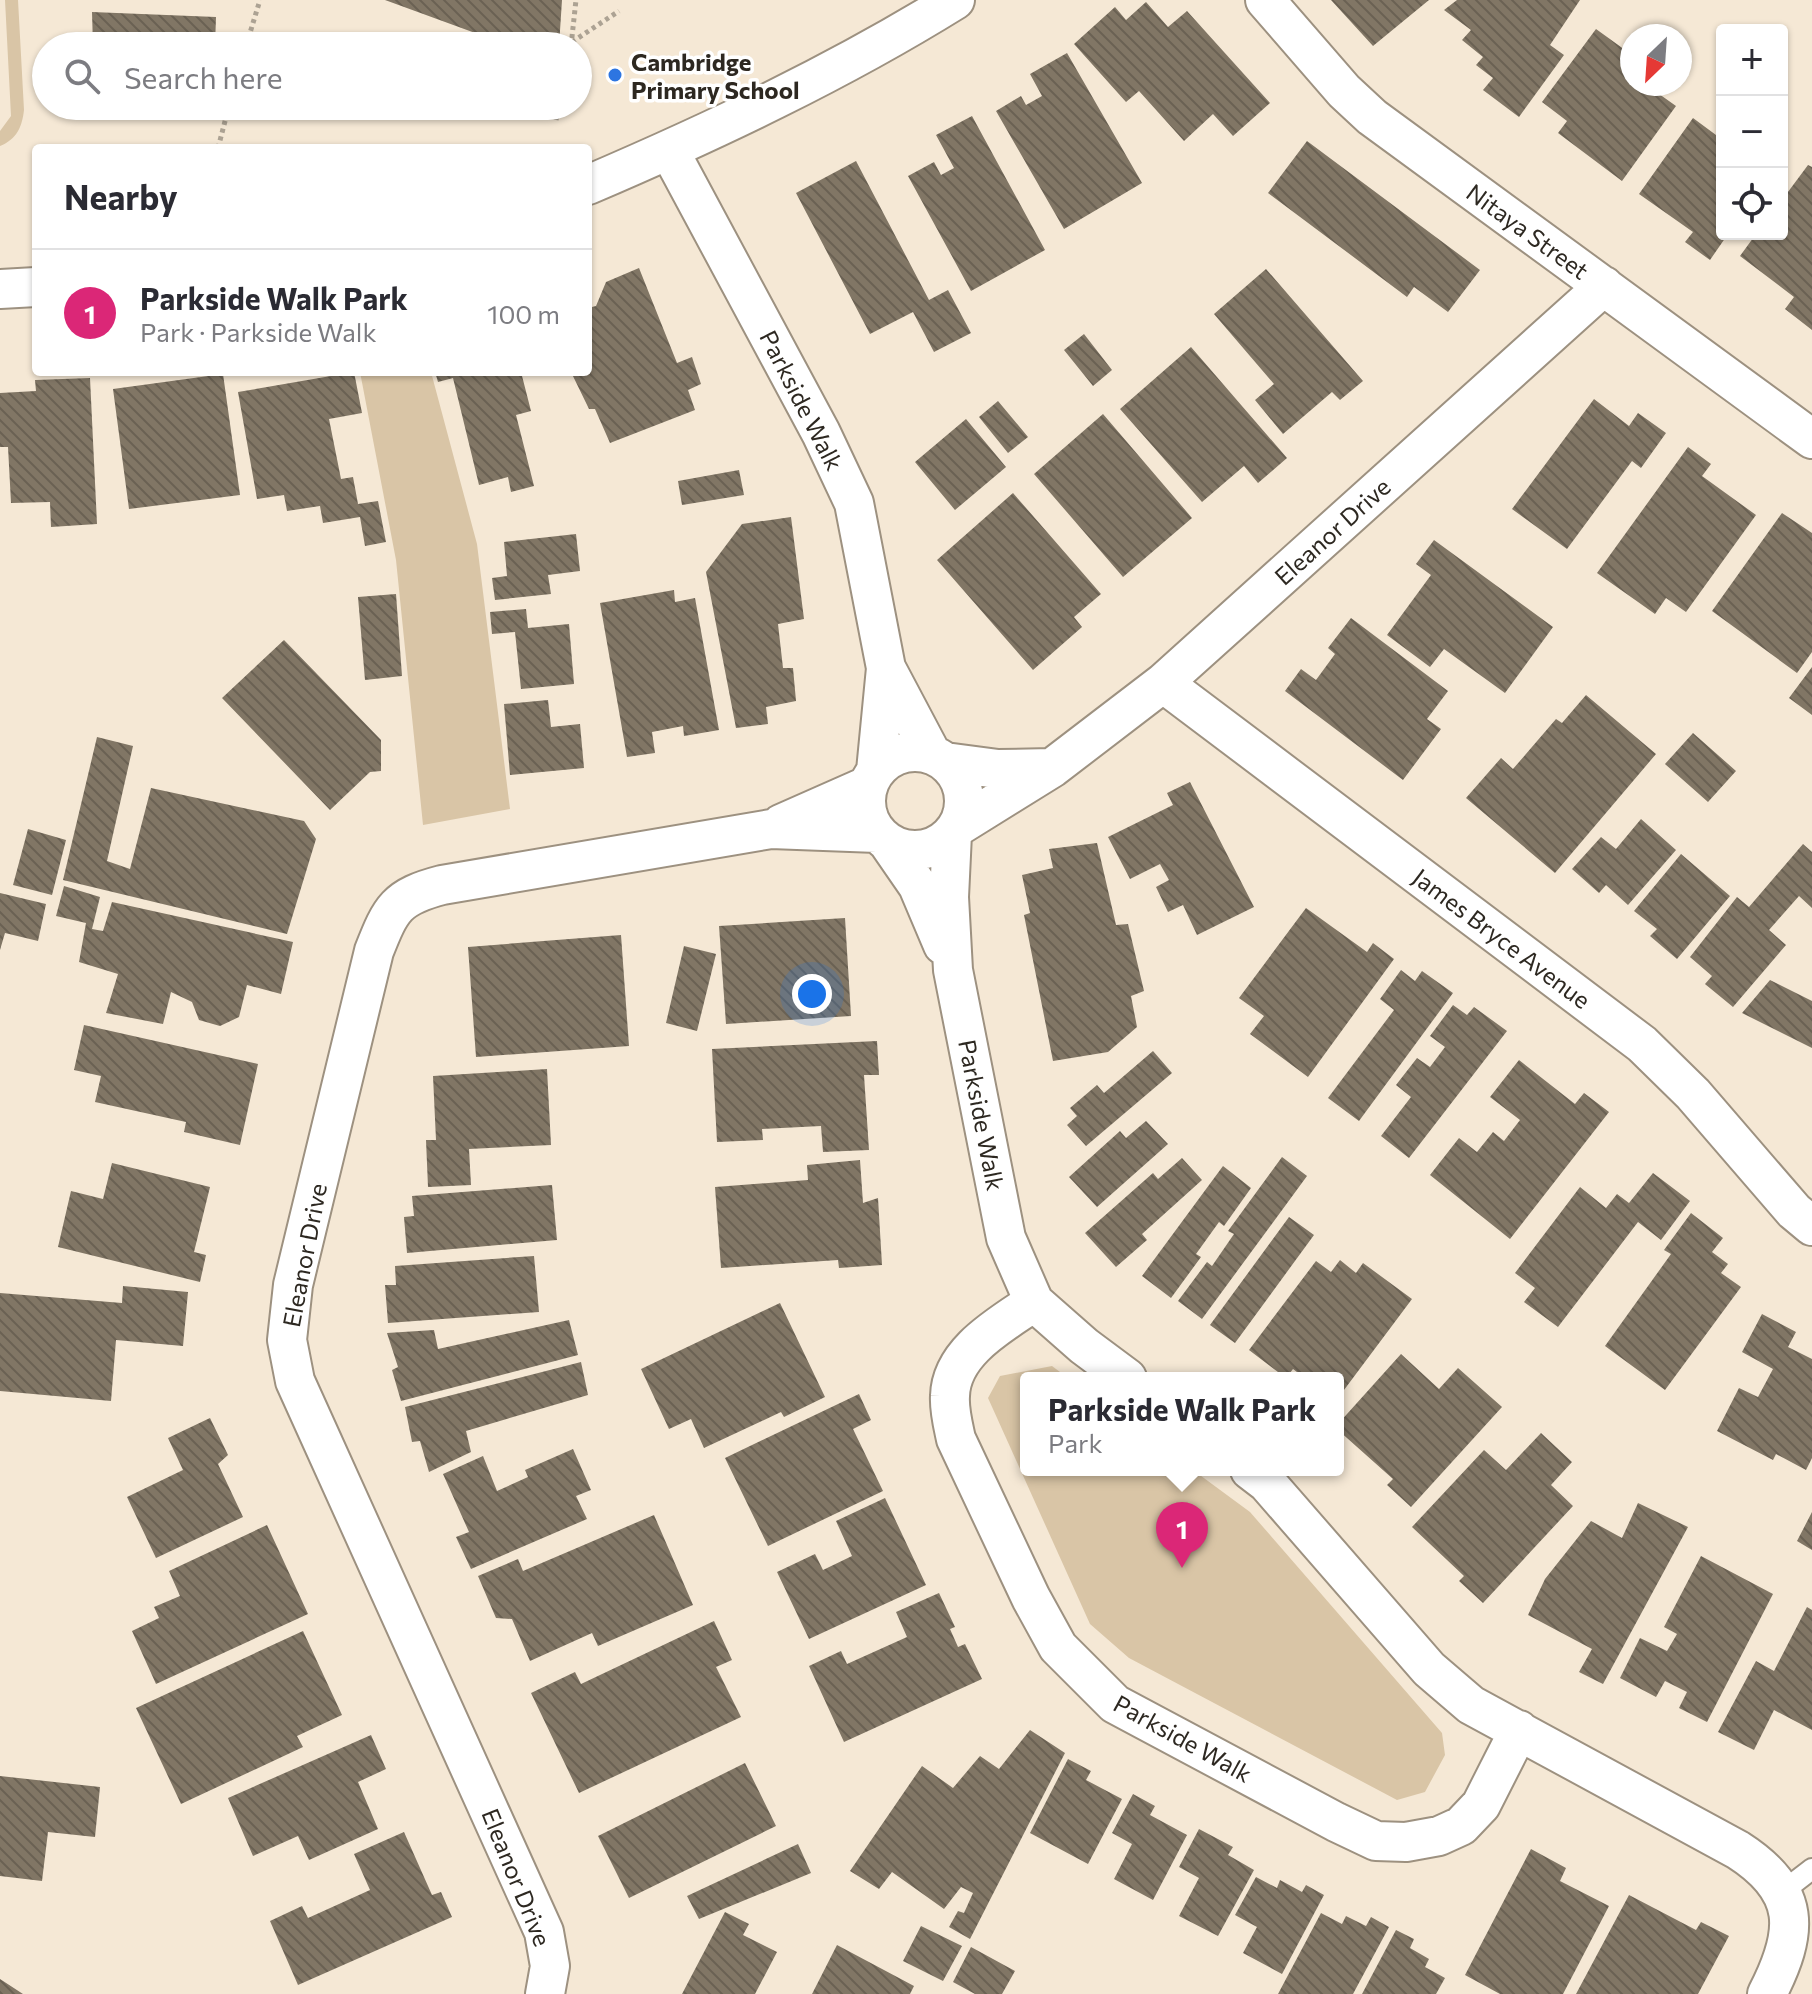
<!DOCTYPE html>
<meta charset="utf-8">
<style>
:root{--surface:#fff;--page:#f2f2f3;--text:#2b2b33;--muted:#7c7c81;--line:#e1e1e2;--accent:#db2777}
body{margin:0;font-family:Commissioner,sans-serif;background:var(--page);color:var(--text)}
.controls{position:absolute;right:24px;top:24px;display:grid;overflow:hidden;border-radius:8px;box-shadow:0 2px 6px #0004}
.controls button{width:72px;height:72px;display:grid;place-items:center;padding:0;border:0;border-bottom:2px solid var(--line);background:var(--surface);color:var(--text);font:40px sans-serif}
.compass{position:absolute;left:1620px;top:24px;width:72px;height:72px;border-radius:50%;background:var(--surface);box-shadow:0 2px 6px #0004;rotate:205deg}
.you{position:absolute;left:812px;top:994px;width:28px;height:28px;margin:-20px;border:6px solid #fff;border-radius:50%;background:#1a73e8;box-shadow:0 0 0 12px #1a73e833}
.badge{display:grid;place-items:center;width:52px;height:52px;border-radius:50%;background:var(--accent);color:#fff;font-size:26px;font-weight:700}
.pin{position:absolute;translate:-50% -66px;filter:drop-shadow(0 2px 4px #0008)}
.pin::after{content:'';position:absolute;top:42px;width:28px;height:24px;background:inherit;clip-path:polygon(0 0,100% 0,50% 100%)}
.popup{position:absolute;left:1020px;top:1372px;width:324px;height:104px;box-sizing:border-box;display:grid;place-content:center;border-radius:8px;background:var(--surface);filter:drop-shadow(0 2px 6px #0005);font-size:26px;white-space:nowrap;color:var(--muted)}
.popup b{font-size:30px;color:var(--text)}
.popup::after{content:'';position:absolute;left:50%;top:100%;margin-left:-16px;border:16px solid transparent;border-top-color:var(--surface)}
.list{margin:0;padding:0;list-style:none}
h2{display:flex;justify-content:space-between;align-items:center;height:104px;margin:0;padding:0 32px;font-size:34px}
h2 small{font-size:26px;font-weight:400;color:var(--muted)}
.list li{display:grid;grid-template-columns:52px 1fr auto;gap:24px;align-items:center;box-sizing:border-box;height:128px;padding:0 32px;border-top:2px solid var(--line)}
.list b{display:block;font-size:30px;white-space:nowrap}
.list p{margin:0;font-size:26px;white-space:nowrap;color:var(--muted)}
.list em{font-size:26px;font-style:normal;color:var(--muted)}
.icon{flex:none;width:44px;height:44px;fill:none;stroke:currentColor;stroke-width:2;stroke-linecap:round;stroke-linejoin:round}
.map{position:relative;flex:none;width:1812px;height:1994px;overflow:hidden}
.search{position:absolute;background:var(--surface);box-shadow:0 2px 6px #0004;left:32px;top:32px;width:560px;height:88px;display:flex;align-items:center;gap:20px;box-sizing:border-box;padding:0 28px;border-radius:44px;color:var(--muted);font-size:30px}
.panel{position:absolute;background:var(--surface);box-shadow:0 2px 6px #0004;left:32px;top:144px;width:560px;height:232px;border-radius:8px}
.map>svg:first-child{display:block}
.green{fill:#d9c5a6}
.building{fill:url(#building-back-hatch)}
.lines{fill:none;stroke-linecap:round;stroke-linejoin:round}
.service-casing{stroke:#9d9180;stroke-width:24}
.minor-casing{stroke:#9d9180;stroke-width:42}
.path{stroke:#aca293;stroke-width:5;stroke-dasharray:4 4;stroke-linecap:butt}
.service{stroke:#fff;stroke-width:20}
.minor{stroke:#fff;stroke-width:38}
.poi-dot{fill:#2d75e1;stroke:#fff;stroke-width:3}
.labels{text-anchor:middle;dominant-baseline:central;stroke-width:7;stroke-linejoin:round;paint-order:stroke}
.poi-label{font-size:24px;font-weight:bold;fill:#2d2821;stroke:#fff;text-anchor:start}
.street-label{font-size:24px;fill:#2d2821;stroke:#fff}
</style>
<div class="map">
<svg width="1812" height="1994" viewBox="0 0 1812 1994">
<defs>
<pattern id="building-back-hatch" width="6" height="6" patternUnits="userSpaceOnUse" patternTransform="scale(2)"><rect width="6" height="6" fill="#817665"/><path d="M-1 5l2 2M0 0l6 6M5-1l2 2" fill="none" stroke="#6a6153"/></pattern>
</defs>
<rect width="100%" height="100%" fill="#f5e8d5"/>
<path class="green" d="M 5,0 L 18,0 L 24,110 C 22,127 17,139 0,146 L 0,131 L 11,116 Z
M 360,372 L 431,372 L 477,544 L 510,809 L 423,825 L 396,560 Z
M 1052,1366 L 1068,1378 L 1026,1378 L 1026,1470 L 1193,1470 L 1250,1512 L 1442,1733 L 1445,1755 L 1425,1792 L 1397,1800 L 1129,1658 L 1090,1624 L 988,1398 L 1000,1376 Z"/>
<path class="building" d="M 385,0 L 562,0 L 559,46 L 511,46 Z
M 1331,0 L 1429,0 L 1373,46 Z
M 1457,0 L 1580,0 L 1550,45 L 1564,55 L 1519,117 L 1483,90 L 1493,78 L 1476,65 L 1483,57 L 1462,40 L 1471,30 L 1444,10 Z
M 1146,2 L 1168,27 L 1187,11 L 1270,103 L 1233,136 L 1213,114 L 1184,141 L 1139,91 L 1126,102 L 1074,44 L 1115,7 L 1126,20 Z
M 92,12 L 216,17 L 215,46 L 93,46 Z
M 1596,29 L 1632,55 L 1632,84 L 1645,84 L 1676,106 L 1622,181 L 1558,133 L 1567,121 L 1542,102 Z
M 1067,53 L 1142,183 L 1064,229 L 996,111 L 1021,96 L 1026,105 L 1042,96 L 1030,74 Z
M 972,116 L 1045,250 L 971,291 L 908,176 L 934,162 L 941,175 L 954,168 L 936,135 Z
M 1693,118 L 1716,135 L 1722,127 L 1722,234 L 1728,234 L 1710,260 L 1685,242 L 1693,232 L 1639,194 Z
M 1307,141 L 1480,270 L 1448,312 L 1414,287 L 1407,297 L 1268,193 Z
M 856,161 L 929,300 L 948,290 L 971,333 L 934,352 L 913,312 L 870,334 L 796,193 Z
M 1808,165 L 1812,167 L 1812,330 L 1785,309 L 1794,297 L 1740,256 L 1756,234 L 1782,234 L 1782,200 Z
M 639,268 L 677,363 L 692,357 L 701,384 L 688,390 L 695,410 L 610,443 L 595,409 L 589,409 L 571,372 L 588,372 L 588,308 L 596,306 L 606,282 Z
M 1266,269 L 1363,381 L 1340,400 L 1332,392 L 1283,434 L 1255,400 L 1274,384 L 1214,314 Z
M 1084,334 L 1112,370 L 1093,386 L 1064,350 Z
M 1191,347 L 1287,458 L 1258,483 L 1244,466 L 1202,502 L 1120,409 Z
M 354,372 L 362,413 L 329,419 L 341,479 L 353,477 L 358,504 L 378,501 L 386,542 L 365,546 L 360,517 L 323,523 L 320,506 L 287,511 L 284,495 L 257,499 L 238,392 Z
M 435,372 L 521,372 L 531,411 L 516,415 L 534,486 L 511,492 L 508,477 L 479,485 L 453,378 L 438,382 Z
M 223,374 L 240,495 L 129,509 L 113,389 Z
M 90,378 L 97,524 L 51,527 L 50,502 L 11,503 L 8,447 L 0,447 L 0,393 L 36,391 L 35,380 Z
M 1594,399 L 1629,426 L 1638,413 L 1666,433 L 1641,468 L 1632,461 L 1567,549 L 1512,509 Z
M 998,401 L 1028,437 L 1008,453 L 979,417 Z
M 1103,414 L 1192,518 L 1123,577 L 1034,474 Z
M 966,419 L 1006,467 L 955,510 L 915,462 Z
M 1688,447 L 1711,464 L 1702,476 L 1756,515 L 1686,612 L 1666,598 L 1655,614 L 1597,573 Z
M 739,470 L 744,495 L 682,505 L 678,481 Z
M 1013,493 L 1101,594 L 1074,617 L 1082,627 L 1033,670 L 937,560 Z
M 1782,513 L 1812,533 L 1812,652 L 1797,673 L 1712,611 Z
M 791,517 L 804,619 L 778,624 L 783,668 L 793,668 L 796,701 L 766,707 L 768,724 L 736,728 L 706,572 L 742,524 Z
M 576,534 L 580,571 L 548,575 L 551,594 L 495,600 L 492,578 L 507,576 L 504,542 Z
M 1434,540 L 1553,627 L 1505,693 L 1444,649 L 1430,667 L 1387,635 L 1431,575 L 1416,564 Z
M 674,590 L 675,602 L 695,598 L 719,730 L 684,736 L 683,726 L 652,732 L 655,753 L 627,757 L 600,603 Z
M 396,594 L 402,676 L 365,680 L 358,597 Z
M 526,609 L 528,628 L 569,624 L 574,684 L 521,689 L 515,632 L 492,634 L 490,612 Z
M 1351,618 L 1448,691 L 1427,719 L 1441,729 L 1403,780 L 1285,691 L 1301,669 L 1316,680 L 1335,654 L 1328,648 Z
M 284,640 L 381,740 L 381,771 L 370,772 L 330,810 L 222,698 Z
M 1812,667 L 1812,715 L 1789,698 Z
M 1586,695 L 1656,754 L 1555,873 L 1466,798 L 1501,758 L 1513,769 L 1556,719 L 1562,723 Z
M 548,700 L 551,727 L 580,724 L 584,768 L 510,775 L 504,704 Z
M 1693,733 L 1736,771 L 1708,802 L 1665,764 Z
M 97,737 L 133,746 L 107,861 L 130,869 L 151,788 L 304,821 L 316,839 L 287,934 L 63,880 Z
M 1190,782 L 1254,907 L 1197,935 L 1183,905 L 1168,912 L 1156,887 L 1169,880 L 1160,864 L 1130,879 L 1108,837 L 1173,805 L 1167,793 Z
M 1641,819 L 1676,850 L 1628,905 L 1606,885 L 1599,893 L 1572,869 L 1601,837 L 1616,849 Z
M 28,829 L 66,840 L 52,895 L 13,885 Z
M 1097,843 L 1116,925 L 1128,924 L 1144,991 L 1131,996 L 1137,1027 L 1108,1052 L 1053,1061 L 1024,915 L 1030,913 L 1022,875 L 1053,868 L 1049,849 Z
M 1803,844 L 1812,852 L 1812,908 L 1799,896 L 1769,930 L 1786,945 L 1733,1007 L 1705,984 L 1712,976 L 1690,957 L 1737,897 L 1749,907 Z
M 1681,854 L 1730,896 L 1677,959 L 1650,936 L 1657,929 L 1634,911 Z
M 64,886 L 100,897 L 92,929 L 103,931 L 112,902 L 293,942 L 281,994 L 247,985 L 239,1017 L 220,1026 L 199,1020 L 192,1002 L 171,992 L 163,1024 L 106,1013 L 118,974 L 79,962 L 86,923 L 56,916 Z
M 0,893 L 46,904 L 38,941 L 5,933 L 0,950 Z
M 1306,908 L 1367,952 L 1373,943 L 1394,959 L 1308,1077 L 1250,1034 L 1264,1016 L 1239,998 Z
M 845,918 L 851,1016 L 726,1024 L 719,926 Z
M 621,935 L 629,1046 L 476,1057 L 468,947 Z
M 684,946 L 716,954 L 697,1031 L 666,1023 Z
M 1401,970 L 1415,981 L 1422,971 L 1453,993 L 1359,1121 L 1328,1098 L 1394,1010 L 1380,999 Z
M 1770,980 L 1812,1001 L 1812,1048 L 1742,1013 Z
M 1453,1005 L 1467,1015 L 1474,1007 L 1507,1031 L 1409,1158 L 1381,1136 L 1411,1097 L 1396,1085 L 1417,1058 L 1430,1067 L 1445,1047 L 1430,1036 Z
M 84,1025 L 258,1064 L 240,1145 L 184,1132 L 186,1122 L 95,1102 L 101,1076 L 74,1070 Z
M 877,1041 L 879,1075 L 864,1075 L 869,1150 L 823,1152 L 821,1126 L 762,1129 L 763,1140 L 717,1142 L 712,1049 Z
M 1153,1051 L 1172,1073 L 1086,1146 L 1067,1125 L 1077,1116 L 1070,1108 L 1097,1085 L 1104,1093 Z
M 1519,1060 L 1575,1104 L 1584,1093 L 1609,1112 L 1510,1239 L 1430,1175 L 1459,1138 L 1477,1152 L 1493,1132 L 1504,1141 L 1520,1120 L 1490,1097 Z
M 547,1069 L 551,1145 L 469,1149 L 471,1185 L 428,1187 L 426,1140 L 436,1140 L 433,1076 Z
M 1146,1121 L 1168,1144 L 1097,1207 L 1069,1177 L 1120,1131 L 1126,1138 Z
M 1282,1157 L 1307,1176 L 1202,1319 L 1178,1301 L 1207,1262 L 1212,1266 L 1234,1234 L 1228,1231 Z
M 1182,1158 L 1202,1180 L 1142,1234 L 1147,1240 L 1116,1267 L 1085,1233 L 1153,1173 L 1158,1179 Z
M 860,1160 L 863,1203 L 878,1198 L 882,1265 L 839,1268 L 838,1260 L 721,1268 L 715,1187 L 808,1180 L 807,1165 Z
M 112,1163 L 210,1187 L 194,1252 L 206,1255 L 200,1282 L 58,1247 L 71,1191 L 103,1199 Z
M 1223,1166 L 1251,1188 L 1224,1226 L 1219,1222 L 1196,1254 L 1201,1257 L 1171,1298 L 1142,1276 Z
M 1653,1173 L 1690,1201 L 1661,1240 L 1638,1222 L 1558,1327 L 1524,1302 L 1535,1288 L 1515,1273 L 1580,1187 L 1606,1208 L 1617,1194 L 1629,1203 Z
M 552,1185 L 557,1240 L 407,1253 L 404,1217 L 414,1216 L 412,1196 Z
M 1691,1213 L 1723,1238 L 1712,1252 L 1728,1264 L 1721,1273 L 1741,1287 L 1665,1390 L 1605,1346 L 1671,1254 L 1664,1250 Z
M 1289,1217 L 1314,1235 L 1235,1343 L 1210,1325 Z
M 534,1256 L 539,1312 L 388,1323 L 385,1285 L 396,1285 L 395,1266 Z
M 1340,1260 L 1356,1273 L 1363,1263 L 1412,1299 L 1338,1398 L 1338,1378 L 1305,1378 L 1293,1369 L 1286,1378 L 1249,1350 L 1316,1261 L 1331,1272 Z
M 123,1286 L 188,1292 L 183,1346 L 116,1340 L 111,1401 L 0,1391 L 0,1293 L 122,1303 Z
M 780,1303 L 825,1397 L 784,1417 L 781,1412 L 704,1448 L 691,1419 L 669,1429 L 641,1369 Z
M 1762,1314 L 1796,1332 L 1788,1347 L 1812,1359 L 1812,1458 L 1806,1470 L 1776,1454 L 1773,1460 L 1717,1431 L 1739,1388 L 1758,1397 L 1773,1369 L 1742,1352 Z
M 569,1320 L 578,1355 L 401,1401 L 392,1370 L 398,1367 L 387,1333 L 434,1330 L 438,1349 Z
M 1401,1354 L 1439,1389 L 1458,1368 L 1502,1407 L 1411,1507 L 1387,1485 L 1393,1479 L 1338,1430 L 1338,1424 Z
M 581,1362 L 588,1395 L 466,1431 L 471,1452 L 429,1472 L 420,1441 L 412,1442 L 405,1407 Z
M 859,1394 L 871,1420 L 853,1429 L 883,1491 L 768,1546 L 725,1458 Z
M 210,1418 L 228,1455 L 218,1464 L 243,1517 L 156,1558 L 127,1497 L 183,1470 L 168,1438 Z
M 1541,1433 L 1572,1462 L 1551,1485 L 1573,1506 L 1483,1603 L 1459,1581 L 1464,1576 L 1412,1527 L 1484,1450 L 1506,1470 Z
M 573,1449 L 591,1490 L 576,1496 L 587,1519 L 471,1569 L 456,1537 L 469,1532 L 443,1474 L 483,1456 L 497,1491 L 528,1477 L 525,1470 Z
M 885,1498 L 926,1585 L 809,1639 L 777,1572 L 815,1554 L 823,1570 L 852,1556 L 836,1521 Z
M 1638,1503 L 1688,1527 L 1603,1684 L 1579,1672 L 1592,1649 L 1528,1615 L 1545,1579 L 1591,1521 L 1622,1538 Z
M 1812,1512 L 1812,1550 L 1797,1541 Z
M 654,1515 L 693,1605 L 598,1646 L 592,1633 L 530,1661 L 512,1619 L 496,1618 L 478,1576 L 518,1559 L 523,1571 Z
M 267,1525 L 308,1614 L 156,1684 L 132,1631 L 159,1618 L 154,1607 L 180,1596 L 169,1571 Z
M 1701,1556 L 1773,1594 L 1707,1722 L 1679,1708 L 1687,1692 L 1665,1681 L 1656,1697 L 1620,1678 L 1640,1638 L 1667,1651 L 1677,1634 L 1664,1627 Z
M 939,1593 L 955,1627 L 950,1629 L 958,1647 L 965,1644 L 982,1679 L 844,1742 L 809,1666 L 841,1651 L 847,1664 L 907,1637 L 896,1612 Z
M 1807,1607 L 1812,1610 L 1812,1730 L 1774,1710 L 1754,1750 L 1718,1732 L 1756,1661 L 1774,1671 Z
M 714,1621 L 732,1660 L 716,1667 L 741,1717 L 579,1793 L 531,1693 L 575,1672 L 581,1684 Z
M 303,1631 L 342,1715 L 297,1736 L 303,1747 L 181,1804 L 136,1708 Z
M 1030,1730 L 1065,1753 L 970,1939 L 949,1927 L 958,1911 L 964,1913 L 973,1893 L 961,1887 L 944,1909 L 892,1872 L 879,1889 L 850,1871 L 922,1766 L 953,1788 L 980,1756 L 999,1769 Z
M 371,1735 L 386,1769 L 358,1782 L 378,1829 L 309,1860 L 298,1836 L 253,1856 L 228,1798 Z
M 1068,1759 L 1091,1771 L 1086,1780 L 1122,1799 L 1088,1864 L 1030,1833 Z
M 745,1763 L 776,1826 L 629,1898 L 598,1836 Z
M 0,1776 L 100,1787 L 95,1837 L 48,1832 L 42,1881 L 0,1876 Z
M 1133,1794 L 1155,1806 L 1150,1815 L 1187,1835 L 1153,1900 L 1114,1879 L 1132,1844 L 1112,1833 Z
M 1199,1829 L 1233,1847 L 1228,1855 L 1254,1870 L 1218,1936 L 1179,1916 L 1199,1878 L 1179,1867 Z
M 404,1832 L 432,1895 L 441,1892 L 452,1917 L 298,1985 L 270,1921 L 302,1906 L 308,1918 L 370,1890 L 354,1854 Z
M 798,1844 L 811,1873 L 699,1919 L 687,1896 Z
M 1531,1849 L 1566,1868 L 1560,1881 L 1609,1906 L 1563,1994 L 1500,1994 L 1465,1975 Z
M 1256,1877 L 1277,1888 L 1280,1880 L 1302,1892 L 1306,1885 L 1324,1895 L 1282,1974 L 1243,1953 L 1257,1927 L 1235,1915 Z
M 1629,1895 L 1696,1930 L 1701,1922 L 1729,1936 L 1698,1994 L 1576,1994 Z
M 725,1912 L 749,1924 L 743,1935 L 777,1952 L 755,1994 L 682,1994 Z
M 1321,1913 L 1342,1924 L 1346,1916 L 1366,1926 L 1371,1917 L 1389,1927 L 1353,1994 L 1278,1994 Z
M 921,1926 L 962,1946 L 943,1981 L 903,1961 Z
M 1396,1930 L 1414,1939 L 1410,1948 L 1429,1959 L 1425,1967 L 1445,1978 L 1436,1994 L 1362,1994 Z
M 837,1945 L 914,1986 L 910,1994 L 812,1994 Z
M 971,1947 L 1015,1971 L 1002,1994 L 975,1994 L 953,1982 Z
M 0,1979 L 23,1994 L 0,1994 Z"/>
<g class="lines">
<g class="service-casing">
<path id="service" d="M 1782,1892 L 1812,1869"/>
</g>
<g class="minor-casing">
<path id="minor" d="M 1265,0 L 1344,91 L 1372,117 L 1812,439
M 669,150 L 821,433 L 854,503 L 886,668 L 876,771
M 588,185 C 714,131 839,72 955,0
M 0,289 L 36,287
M 886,668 L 932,755
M 1163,683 L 1642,1044 L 1693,1094 L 1794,1211 L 1812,1226
M866 801a49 49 0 1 1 98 0a49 49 0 1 1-98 0Z
M 945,762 L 998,769 L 1052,768
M 781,824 L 867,786
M 957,827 L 1052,768 L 1163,683 L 1604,286
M 952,834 L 949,897 L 953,970 L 1006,1238 L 1034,1302 L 1084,1346 L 1127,1378
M 889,844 L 918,886 L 943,945
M 1034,1302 C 1002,1324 951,1351 950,1396 C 949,1410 953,1425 956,1439 L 1031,1598 L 1058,1647 L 1115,1704 L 1336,1822 L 1376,1841 L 1406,1842 L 1439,1836 L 1461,1826 L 1481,1805 L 1519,1730
M 1250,1470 L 1267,1483 L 1429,1669 L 1471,1705 L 1738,1850 C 1802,1891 1799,1932 1767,1994
M 545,1994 L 550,1966 L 544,1932 L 295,1381 L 287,1340 L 293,1285 L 374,951 C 391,908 396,897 442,885 L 771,829 L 877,833"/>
</g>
<path class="path" d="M 572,42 L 619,11
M 246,46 L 260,0
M 571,46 L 576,0
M 556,120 L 559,106
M 218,148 L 229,106"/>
<use href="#service" class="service"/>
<use href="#minor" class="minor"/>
</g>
<circle class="poi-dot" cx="615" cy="75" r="8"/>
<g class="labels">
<g class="poi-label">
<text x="631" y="61">Cambridge<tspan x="631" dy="28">Primary School</tspan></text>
</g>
<g class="street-label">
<text transform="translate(1528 231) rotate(36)">Nitaya Street</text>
<text transform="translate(802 400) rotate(63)">Parkside Walk</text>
<text transform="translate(1332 531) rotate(-42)">Eleanor Drive</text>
<text transform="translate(1502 938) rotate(37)">James Bryce Avenue</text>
<text transform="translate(982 1115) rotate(79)">Parkside Walk</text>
<text transform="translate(304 1255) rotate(-79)">Eleanor Drive</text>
<text transform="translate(1183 1738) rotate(29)">Parkside Walk</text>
<text transform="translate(517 1877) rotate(68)">Eleanor Drive</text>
</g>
</g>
</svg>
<div class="controls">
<button>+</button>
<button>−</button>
<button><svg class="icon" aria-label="locate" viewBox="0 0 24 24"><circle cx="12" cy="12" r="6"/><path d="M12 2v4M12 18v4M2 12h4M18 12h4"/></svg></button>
</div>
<svg class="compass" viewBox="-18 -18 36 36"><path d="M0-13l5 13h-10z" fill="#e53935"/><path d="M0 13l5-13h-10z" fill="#7c7c81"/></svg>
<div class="you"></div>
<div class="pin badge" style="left:1182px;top:1568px">1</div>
<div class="popup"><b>Parkside Walk Park</b>Park</div>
<div class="search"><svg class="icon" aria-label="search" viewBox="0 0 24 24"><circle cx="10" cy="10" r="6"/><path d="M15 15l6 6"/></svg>Search here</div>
<section class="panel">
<h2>Nearby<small></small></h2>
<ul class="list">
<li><span class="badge">1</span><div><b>Parkside Walk Park</b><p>Park · Parkside Walk</p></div><em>100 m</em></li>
</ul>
</section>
</div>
